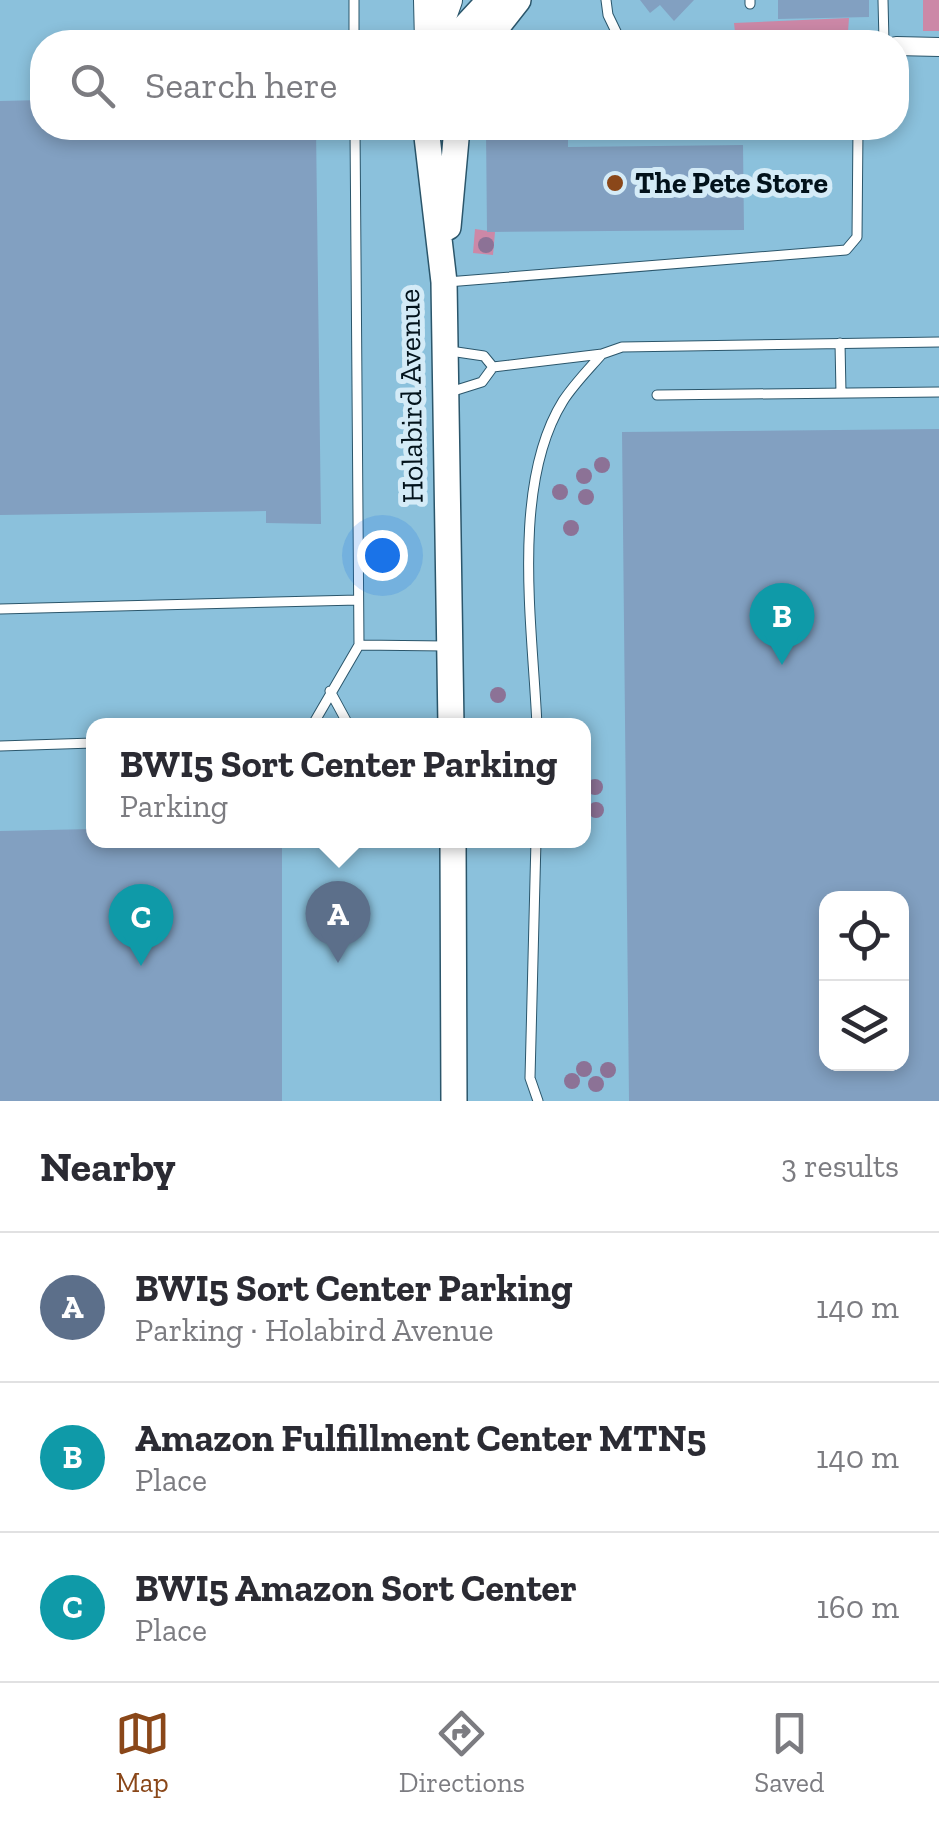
<!DOCTYPE html>
<meta charset="utf-8">
<style>
:root{--surface:#fff;--page:#f7f7f7;--text:#2b2b33;--muted:#7c7c81;--line:#e1e1e2;--accent:#8a4719}
body{margin:0;font-family:"Zilla Slab",serif;background:var(--page);color:var(--text)}
.controls{position:absolute;right:30px;bottom:30px;display:grid;overflow:hidden;border-radius:20px;box-shadow:0 5px 15px #0003}
.controls button{width:90px;height:90px;display:grid;place-items:center;padding:0;border:0;border-bottom:2px solid var(--line);background:var(--surface);color:var(--text);font:50px sans-serif}
.you{position:absolute;left:382px;top:555px;width:35px;height:35px;margin:-25px;border:8px solid #fff;border-radius:50%;background:#1a73e8;box-shadow:0 0 0 15px #1a73e833}
.badge{display:grid;place-items:center;width:65px;height:65px;border-radius:50%;background:var(--accent);color:#fff;font-size:32px;font-weight:700}
.pin{position:absolute;translate:-50% -82px;filter:drop-shadow(0 2px 5px #0008)}
.pin::after{content:'';position:absolute;top:52px;width:35px;height:30px;background:inherit;clip-path:polygon(0 0,100% 0,50% 100%)}
.popup{position:absolute;left:86px;top:718px;width:505px;height:130px;box-sizing:border-box;display:grid;place-content:center;border-radius:20px;background:var(--surface);filter:drop-shadow(0 2px 8px #0005);font-size:32px;white-space:nowrap;color:var(--muted)}
.popup b{font-size:38px;color:var(--text)}
.popup::after{content:'';position:absolute;left:50%;top:100%;margin-left:-20px;border:20px solid transparent;border-top-color:var(--surface)}
.list{margin:0;padding:0;list-style:none}
h2{display:flex;justify-content:space-between;align-items:center;height:130px;margin:0;padding:0 40px;font-size:42px}
h2 small{font-size:32px;font-weight:400;color:var(--muted)}
.list li{display:grid;grid-template-columns:65px 1fr auto;gap:30px;align-items:center;box-sizing:border-box;height:150px;padding:0 40px;border-top:2px solid var(--line)}
.list b{display:block;font-size:38px;white-space:nowrap}
.list p{margin:0;font-size:32px;white-space:nowrap;color:var(--muted)}
.list em{font-size:32px;font-style:normal;color:var(--muted)}
.icon{flex:none;width:55px;height:55px;fill:none;stroke:currentColor;stroke-width:2;stroke-linecap:round;stroke-linejoin:round}
.map{position:relative;flex:none;width:939px;height:1101px;overflow:hidden}
.search{position:absolute;background:var(--surface);box-shadow:0 5px 15px #0003;left:30px;right:30px;top:30px;height:110px;display:flex;align-items:center;gap:25px;box-sizing:border-box;padding:0 35px;border-radius:40px;color:var(--muted);font-size:38px}
.sheet{height:580px;background:var(--surface)}
nav{display:flex;justify-content:space-around;align-items:center;box-sizing:border-box;height:140px;border-top:2px solid var(--line);background:var(--surface);font-size:28px;color:var(--muted)}
nav a{display:grid;justify-items:center;gap:5px}
nav .on{color:var(--accent)}
.map>svg:first-child{display:block}
.built{fill:#8bc1dc;fill-rule:evenodd}
.green{fill:#cc88a7}
.building{fill:#82a0c1;fill-rule:evenodd}
.lines{fill:none;stroke-linecap:round;stroke-linejoin:round}
.service-casing{stroke:#2b566b;stroke-width:11}
.minor-casing{stroke:#2b566b;stroke-width:20}
.secondary-casing{stroke:#2b566b;stroke-width:28}
.motorway-casing{stroke:#2b566b;stroke-width:32}
.service{stroke:#fff;stroke-width:9}
.minor{stroke:#fff;stroke-width:18}
.secondary{stroke:#fff;stroke-width:25}
.motorway{stroke:#fff;stroke-width:30}
.tree{fill:#8c7296}
.poi-dot{fill:#8a4719;stroke:#d4ebf7;stroke-width:4}
.labels{text-anchor:middle;dominant-baseline:central;stroke-width:10;stroke-linejoin:round;paint-order:stroke}
.poi-label{font-size:30px;font-weight:bold;fill:#02121b;stroke:#d4ebf7;text-anchor:start}
.street-label{font-size:30px;fill:#02121b;stroke:#d4ebf7}
</style>
<div class="map">
<svg width="939" height="1101" viewBox="0 0 939 1101">
<rect width="100%" height="100%" fill="#a0cee6"/>
<path class="built" d="M 0,0 L 939,0 L 939,1101 L 0,1101 ZM 42,42 L 896,42 L 896,128 L 42,128 ZM 93,726 L 583,726 L 583,840 L 93,840 ZM 826,898 L 902,898 L 902,1064 L 826,1064 Z"/>
<path class="green" d="M 923,0 L 939,0 L 939,31 L 923,31 Z
M 849,18 L 848,32 L 735,32 L 734,23 Z
M 475,229 L 495,232 L 493,255 L 473,253 Z"/>
<path class="building" d="M 640,0 L 694,0 L 674,21 L 660,5 L 650,13 Z
M 778,0 L 869,0 L 869,17 L 778,19 Z
M 42,100 L 42,128 L 316,128 L 321,524 L 266,523 L 266,511 L 0,515 L 0,101 Z
M 568,130 L 568,147 L 743,145 L 744,230 L 487,232 L 486,131 Z
M 939,429 L 939,1101 L 629,1101 L 622,432 ZM 826,898 L 902,898 L 902,1064 L 826,1064 Z
M 93,829 L 93,840 L 282,840 L 282,1101 L 0,1101 L 0,831 Z"/>
<g class="lines">
<g class="service-casing">
<path id="service" d="M 354,0 L 354,42
M 606,0 L 608,15 L 621,42
M 750,0 L 750,4
M 883,0 L 884,42
M 355,128 L 359,645 L 446,646
M 447,282 L 846,250 L 857,237 L 858,128
M 840,343 L 841,393
M 493,367 L 602,354 L 622,347 L 939,342
M 447,393 L 482,382 L 493,367 L 484,356 L 450,351
M 657,395 L 939,392
M 0,609 L 358,600
M 330,691 L 349,726
M 312,726 L 359,645
M 537,726 C 533,629 510,486 563,401 C 574,384 589,369 602,354
M 0,746 L 93,743
M 536,840 L 530,1078 L 538,1101"/>
</g>
<g class="minor-casing">
<path id="minor" d="M 423,0 L 424,42
M 896,46 L 939,47"/>
</g>
<g class="secondary-casing">
<path id="secondary" d="M 451,42 L 490,0
M 485,42 L 518,0
M 426,128 L 444,282 L 451,726
M 448,227 L 457,128
M 453,840 L 454,1101"/>
</g>
<g class="motorway-casing">
<path id="motorway" d="M 432,42 L 447,0"/>
</g>
<use href="#service" class="service"/>
<use href="#minor" class="minor"/>
<use href="#secondary" class="secondary"/>
<use href="#motorway" class="motorway"/>
</g>
<g class="tree">
<circle cx="486" cy="245" r="8"/>
<circle cx="602" cy="465" r="8"/>
<circle cx="584" cy="476" r="8"/>
<circle cx="560" cy="492" r="8"/>
<circle cx="586" cy="497" r="8"/>
<circle cx="571" cy="528" r="8"/>
<circle cx="498" cy="695" r="8"/>
<circle cx="595" cy="787" r="8"/>
<circle cx="596" cy="810" r="8"/>
<circle cx="584" cy="1069" r="8"/>
<circle cx="608" cy="1070" r="8"/>
<circle cx="572" cy="1081" r="8"/>
<circle cx="596" cy="1084" r="8"/>
</g>
<circle class="poi-dot" cx="615" cy="183" r="10"/>
<g class="labels">
<g class="poi-label">
<text x="635" y="183">The Pete Store</text>
</g>
<g class="street-label">
<text transform="translate(411 396) rotate(-91)">Holabird Avenue</text>
</g>
</g>
</svg>
<div class="controls">
<button><svg class="icon" aria-label="locate" viewBox="0 0 24 24"><circle cx="12" cy="12" r="6"/><path d="M12 2v4M12 18v4M2 12h4M18 12h4"/></svg></button>
<button><svg class="icon" aria-label="layers" viewBox="0 0 24 24"><path d="M12 4l9 5-9 5-9-5zM3 14l9 5 9-5"/></svg></button>
</div>
<div class="you"></div>
<div class="pin badge" style="left:338px;top:963px;background:#5c6f8a">A</div>
<div class="popup"><b>BWI5 Sort Center Parking</b>Parking</div>
<div class="pin badge" style="left:782px;top:665px;background:#0f9aa8">B</div>
<div class="pin badge" style="left:141px;top:966px;background:#0f9aa8">C</div>
<div class="search"><svg class="icon" aria-label="search" viewBox="0 0 24 24"><circle cx="10" cy="10" r="6"/><path d="M15 15l6 6"/></svg>Search here</div>
</div>
<section class="sheet">
<h2>Nearby<small>3 results</small></h2>
<ul class="list">
<li><span class="badge" style="background:#5c6f8a">A</span><div><b>BWI5 Sort Center Parking</b><p>Parking · Holabird Avenue</p></div><em>140 m</em></li>
<li><span class="badge" style="background:#0f9aa8">B</span><div><b>Amazon Fulfillment Center MTN5</b><p>Place</p></div><em>140 m</em></li>
<li><span class="badge" style="background:#0f9aa8">C</span><div><b>BWI5 Amazon Sort Center</b><p>Place</p></div><em>160 m</em></li>
</ul>
</section>
<nav>
<a class="on"><svg class="icon" aria-label="map" viewBox="0 0 24 24"><path d="M3 6l6-2 6 2 6-2v14l-6 2-6-2-6 2zM9 4v14M15 6v14"/></svg>Map</a>
<a><svg class="icon" aria-label="directions" viewBox="0 0 24 24"><path d="M12 3l9 9-9 9-9-9zM9 14v-3h6M13 9l2 2-2 2"/></svg>Directions</a>
<a><svg class="icon" aria-label="saved" viewBox="0 0 24 24"><path d="M7 4h10v16l-5-4-5 4z"/></svg>Saved</a>
</nav>
